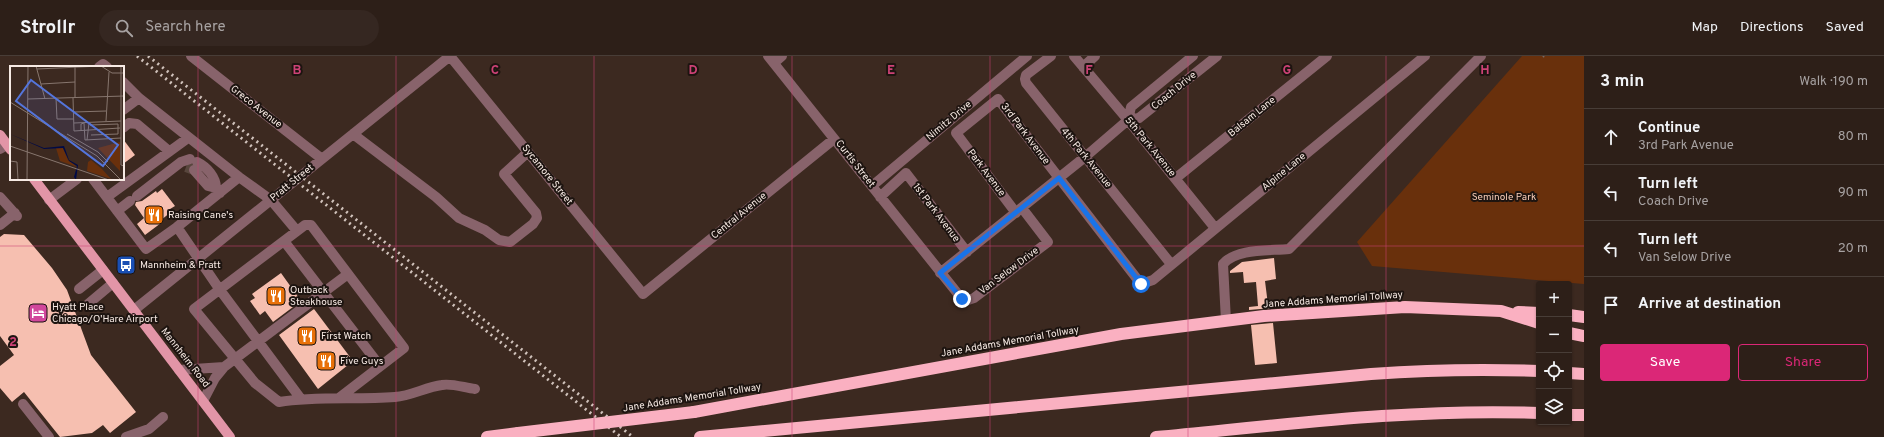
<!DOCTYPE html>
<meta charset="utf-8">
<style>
:root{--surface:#2d1f18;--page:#352721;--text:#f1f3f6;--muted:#a7a2a2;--line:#483d37;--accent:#db2777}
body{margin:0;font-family:Overpass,sans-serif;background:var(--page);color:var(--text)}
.controls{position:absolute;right:12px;bottom:12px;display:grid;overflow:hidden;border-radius:4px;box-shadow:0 1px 3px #0004}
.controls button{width:36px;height:36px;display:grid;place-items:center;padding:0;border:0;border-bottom:1px solid var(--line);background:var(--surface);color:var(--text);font:20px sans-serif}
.stop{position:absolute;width:12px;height:12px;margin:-9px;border:3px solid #1a73e8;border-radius:50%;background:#fff}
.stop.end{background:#1a73e8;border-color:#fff;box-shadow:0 1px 4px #0008}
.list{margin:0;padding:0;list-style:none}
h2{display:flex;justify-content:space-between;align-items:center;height:52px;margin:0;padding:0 16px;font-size:17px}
h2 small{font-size:13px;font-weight:400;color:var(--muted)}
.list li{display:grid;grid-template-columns:26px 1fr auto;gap:12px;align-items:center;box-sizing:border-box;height:56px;padding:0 16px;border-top:1px solid var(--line)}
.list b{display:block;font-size:15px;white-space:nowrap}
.list p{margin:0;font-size:13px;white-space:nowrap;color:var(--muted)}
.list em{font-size:13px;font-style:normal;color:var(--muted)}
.actions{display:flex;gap:8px;padding:12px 16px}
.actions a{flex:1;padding:9px 0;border:1px solid var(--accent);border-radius:4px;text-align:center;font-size:14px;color:var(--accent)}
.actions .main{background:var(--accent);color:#fff}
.icon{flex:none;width:22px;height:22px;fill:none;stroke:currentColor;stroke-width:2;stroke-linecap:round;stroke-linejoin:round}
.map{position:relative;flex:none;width:1584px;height:381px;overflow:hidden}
header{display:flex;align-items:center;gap:24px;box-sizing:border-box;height:56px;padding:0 20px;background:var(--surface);border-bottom:1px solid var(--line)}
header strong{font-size:19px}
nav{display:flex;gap:22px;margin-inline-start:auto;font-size:14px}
.search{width:280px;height:36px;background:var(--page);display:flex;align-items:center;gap:10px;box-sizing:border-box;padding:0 14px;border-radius:22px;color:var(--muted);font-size:15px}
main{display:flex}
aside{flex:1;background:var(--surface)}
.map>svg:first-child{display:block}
.green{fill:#69300c}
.building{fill:#f6bfb0}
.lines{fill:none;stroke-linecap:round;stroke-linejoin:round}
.minor-tunnel{stroke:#58463d;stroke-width:10;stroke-dasharray:10 5;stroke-linecap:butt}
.path{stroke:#7b6a62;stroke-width:2;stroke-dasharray:2 3;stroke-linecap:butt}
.minor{stroke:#88636b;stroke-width:10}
.major{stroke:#e295a7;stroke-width:10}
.highway{stroke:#fab0c1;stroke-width:12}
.rail{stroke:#d0c2bb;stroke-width:3;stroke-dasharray:2 4;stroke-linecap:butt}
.highway-bridge{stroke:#fab0c1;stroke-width:12}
.route{stroke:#1a73e8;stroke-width:5}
.grid{fill:none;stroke:#cd4276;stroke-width:1;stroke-opacity:0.55}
.labels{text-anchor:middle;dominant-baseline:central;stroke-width:4;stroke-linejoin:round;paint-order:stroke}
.street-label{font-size:10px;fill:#f7eae4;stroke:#1d1410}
.park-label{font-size:10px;fill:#f9ceb9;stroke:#1d1410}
.poi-label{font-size:10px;fill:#f7eae4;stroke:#1d1410;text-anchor:start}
.inset-road{fill:none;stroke:#87766e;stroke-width:1}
.view{fill:#5475db;fill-opacity:0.15;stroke:#5475db;stroke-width:2}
.inset-edge{fill:none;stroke:#f7eae4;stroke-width:2}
.grid-label{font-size:13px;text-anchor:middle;font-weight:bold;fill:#cd4276;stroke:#1d1410;stroke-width:4;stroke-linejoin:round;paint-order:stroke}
</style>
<header>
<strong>Strollr</strong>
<div class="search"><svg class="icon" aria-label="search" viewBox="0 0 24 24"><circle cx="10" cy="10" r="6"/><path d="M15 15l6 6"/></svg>Search here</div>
<nav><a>Map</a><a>Directions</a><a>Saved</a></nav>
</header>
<main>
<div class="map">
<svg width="1584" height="381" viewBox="0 0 1584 381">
<rect width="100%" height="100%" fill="#3c2920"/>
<path class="green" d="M 1522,0 L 1584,0 L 1584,228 L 1372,210 L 1357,186 Z"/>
<path class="building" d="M 123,83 L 135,99 L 123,108 Z
M 162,133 L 175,150 L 170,153 L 172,155 L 160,165 L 161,167 L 145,179 L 137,168 L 144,162 L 135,149 L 136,146 L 142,145 L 156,135 L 157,137 Z
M 4,178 L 24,179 L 52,212 L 67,234 L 91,299 L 136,356 L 110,377 L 103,369 L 92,377 L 60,381 L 24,336 L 12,346 L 0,332 L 0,310 L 14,299 L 0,280 L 0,181 Z
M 1274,202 L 1276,223 L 1265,225 L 1268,249 L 1271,249 L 1272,252 L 1249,254 L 1249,251 L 1258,250 L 1256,226 L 1244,227 L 1243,216 L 1230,217 L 1230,215 L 1242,206 Z
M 281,217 L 301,245 L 273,266 L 265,255 L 260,259 L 250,245 L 255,242 L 252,238 Z
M 314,253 L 353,305 L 318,333 L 279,279 Z
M 1273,267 L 1277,307 L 1255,309 L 1251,269 Z"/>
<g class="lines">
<path class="minor-tunnel" d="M 186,111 L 194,114"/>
<path class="path" d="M 1543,1 L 1544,0"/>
<path class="minor" d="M 191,0 L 322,103
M 450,0 L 643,238 L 834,83
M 768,0 L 962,243 L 968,244 L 974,242 L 1048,186 L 1022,152
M 1051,0 L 1026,19 L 1025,23 L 1026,27 L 1171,208
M 1074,0 L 1128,64 L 1215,172
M 774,7 L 782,0
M 99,11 L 103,8 L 107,11
M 1083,11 L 1095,0
M 123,26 L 139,42
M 123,54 L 139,42 L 239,121
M 1128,64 L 1131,51 L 1193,0
M 123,72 L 129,67 L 137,68 L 169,95
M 353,78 L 436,141 L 459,162 L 485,174 L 499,184 L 510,186 L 533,168 L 537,162 L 536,157 L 504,118 L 528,96
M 0,93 L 7,89
M 197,106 C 207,111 216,121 216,132
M 194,114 L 208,130 L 216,132 L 220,137
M 1176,122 L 1327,0
M 93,123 L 146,193 L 177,171 L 220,234 L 301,343
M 872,130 L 1027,0
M 137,140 L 181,106 L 190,103
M 0,141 L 17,160
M 107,141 L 188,82
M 880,141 L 906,117 L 967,196
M 49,144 L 77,123
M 117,155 L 130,145
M 1016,157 L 956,77 L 998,43 L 1141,228 L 1153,224 L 1425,0
M 0,169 L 15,157
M 177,171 L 239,121 L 271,144 L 297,175
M 284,185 L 380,310
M 940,217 L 1085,101 L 1128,64 L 1139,62 L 1217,0
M 79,233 L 103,214
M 88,248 L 113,227
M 134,254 L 450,0
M 1226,265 L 1223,208 C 1236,192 1270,195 1289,193 L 1481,0
M 179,314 L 224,311
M 339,342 L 404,292 L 311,169 L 305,169 L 194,253 L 255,327 L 279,346 C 317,340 356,344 395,341 C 411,340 426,331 442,329 C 452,327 465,332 475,333
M 203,345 L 215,322 L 224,311 L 348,218
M 23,348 L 49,381
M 126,381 L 149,373 L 163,361"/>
<path class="major" d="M 0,79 L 11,94
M 34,123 L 230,381"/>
<path class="highway" d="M 1518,256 L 1539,257
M 1569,259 L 1584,261
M 1569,277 L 1584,280
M 1569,317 L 1584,318
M 694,356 L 1121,278 L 1264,260 L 1405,251 L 1501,255 L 1539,267
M 1569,359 L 1584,359
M 487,381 L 518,377
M 700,381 L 1371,318 C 1427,314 1483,313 1539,315
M 1156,381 C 1283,369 1411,352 1539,357"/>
<path class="rail" d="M 137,0 L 621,381
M 148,0 L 633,381"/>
<path class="highway-bridge" d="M 518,377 L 694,356"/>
</g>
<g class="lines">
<path class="route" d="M 962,243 L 940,217 L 1059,122 L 1141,228"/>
</g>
<path class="grid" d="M 198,0 L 198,381M 396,0 L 396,381M 594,0 L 594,381M 792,0 L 792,381M 990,0 L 990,381M 1188,0 L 1188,381M 1386,0 L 1386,381M 0,190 L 1584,190"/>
<defs>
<g id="restaurant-square" transform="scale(1)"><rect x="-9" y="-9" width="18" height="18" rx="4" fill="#e8710a" stroke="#1d1410"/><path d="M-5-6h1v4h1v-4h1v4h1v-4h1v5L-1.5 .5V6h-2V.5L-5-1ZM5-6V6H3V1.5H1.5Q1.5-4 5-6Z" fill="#fff"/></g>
<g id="bus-square" transform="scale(1)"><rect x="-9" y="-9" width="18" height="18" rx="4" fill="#1a4fb4" stroke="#1d1410"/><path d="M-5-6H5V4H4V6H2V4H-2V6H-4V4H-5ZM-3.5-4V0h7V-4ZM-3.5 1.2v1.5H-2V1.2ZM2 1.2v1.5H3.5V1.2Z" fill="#fff"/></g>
<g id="hotel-square" transform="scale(1)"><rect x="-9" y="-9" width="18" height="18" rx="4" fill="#d1479c" stroke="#1d1410"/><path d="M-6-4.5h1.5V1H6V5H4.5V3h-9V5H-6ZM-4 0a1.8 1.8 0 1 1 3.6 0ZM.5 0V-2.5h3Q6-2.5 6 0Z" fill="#fff"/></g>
</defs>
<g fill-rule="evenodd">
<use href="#restaurant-square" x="154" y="159"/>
<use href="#bus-square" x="126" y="209"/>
<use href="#restaurant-square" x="276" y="240"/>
<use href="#hotel-square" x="38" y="257"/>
<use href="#restaurant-square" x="307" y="280"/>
<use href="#restaurant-square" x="326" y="305"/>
</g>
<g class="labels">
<g class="street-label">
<text transform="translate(1174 35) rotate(-39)">Coach Drive</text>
<text transform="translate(256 51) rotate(38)">Greco Avenue</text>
<text transform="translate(1252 61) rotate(-39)">Balsam Lane</text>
<text transform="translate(949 65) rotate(-40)">Nimitz Drive</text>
<text transform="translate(1025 78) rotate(53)">3rd Park Avenue</text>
<text transform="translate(1150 91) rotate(51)">5th Park Avenue</text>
<text transform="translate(1086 102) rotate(51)">4th Park Avenue</text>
<text transform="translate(855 108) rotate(52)">Curtis Street</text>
<text transform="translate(1284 116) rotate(-39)">Alpine Lane</text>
<text transform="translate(986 117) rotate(53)">Park Avenue</text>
<text transform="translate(547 119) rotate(51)">Sycamore Street</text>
<text transform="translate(292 127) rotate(-39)">Pratt Street</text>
<text transform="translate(936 157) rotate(53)">1st Park Avenue</text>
<text transform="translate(739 160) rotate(-39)">Central Avenue</text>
<text transform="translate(1009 215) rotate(-37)">Van Selow Drive</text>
<text transform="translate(1333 244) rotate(-4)">Jane Addams Memorial Tollway</text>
<text transform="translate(1010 286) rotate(-10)">Jane Addams Memorial Tollway</text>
<text transform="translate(185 302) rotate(52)">Mannheim Road</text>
<text transform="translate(692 342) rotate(-9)">Jane Addams Memorial Tollway</text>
</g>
<g class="park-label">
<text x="1504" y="141">Seminole Park</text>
</g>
<g class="poi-label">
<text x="168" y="159">Raising Cane's</text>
<text x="140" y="209">Mannheim &amp; Pratt</text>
<text x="290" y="234">Outback<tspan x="290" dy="12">Steakhouse</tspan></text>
<text x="52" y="251">Hyatt Place<tspan x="52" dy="12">Chicago/O'Hare Airport</tspan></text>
<text x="321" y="280">First Watch</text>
<text x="340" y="305">Five Guys</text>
</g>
</g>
<g transform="translate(10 10)">
<rect width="114" height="114" fill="#3c2920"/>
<path d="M 110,76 L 110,105 L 88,82 ZM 46,82 L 53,82 L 58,94 L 67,101 L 50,95 ZM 81,94 L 92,103 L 101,113 L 77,105 L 78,96 Z" fill="#69300c"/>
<path d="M 0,68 L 34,82 L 54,80 L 59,94 L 68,99 L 66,114 L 64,111 L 67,100 L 59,95 L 53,82 L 34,83 Z" fill="#000a46"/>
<path class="inset-road" d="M 26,0 L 35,33M 65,0 L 65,32M 111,0 L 111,99 L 114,100M 27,3 L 91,0 L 102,7 L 114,7M 31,18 L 65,16M 46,32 L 47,53 L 64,53M 63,32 L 64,65M 18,33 L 114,30M 0,36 L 87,90 L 111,114M 64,46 L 96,45M 96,55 L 99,6M 64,57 L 111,55M 80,59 L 108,58 L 108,68 L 81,69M 71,64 L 71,58 L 74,57 L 75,74 L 111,72M 64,65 L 110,62M 57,68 L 88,86 L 98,96M 77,74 L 79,57M 0,80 L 99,114M 0,95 L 7,96 L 8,114M 17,114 L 18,0"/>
<path class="view" d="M 21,14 L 108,79 L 93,100 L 6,35 Z"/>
<rect width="114" height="114" class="inset-edge"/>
</g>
<g class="grid-label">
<text x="297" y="18">B</text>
<text x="495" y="18">C</text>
<text x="693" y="18">D</text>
<text x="891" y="18">E</text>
<text x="1089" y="18">F</text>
<text x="1287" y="18">G</text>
<text x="1485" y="18">H</text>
<text x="13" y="290">2</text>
</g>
</svg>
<div class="controls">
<button>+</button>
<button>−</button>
<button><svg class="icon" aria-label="locate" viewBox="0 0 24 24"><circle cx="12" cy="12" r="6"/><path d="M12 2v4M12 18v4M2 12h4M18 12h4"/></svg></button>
<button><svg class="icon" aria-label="layers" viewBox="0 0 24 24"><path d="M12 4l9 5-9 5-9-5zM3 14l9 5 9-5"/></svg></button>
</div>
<div class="stop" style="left:1141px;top:228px"></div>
<div class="stop end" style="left:962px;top:243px"></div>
</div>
<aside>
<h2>3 min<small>Walk · 190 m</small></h2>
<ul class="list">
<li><svg class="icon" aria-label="ahead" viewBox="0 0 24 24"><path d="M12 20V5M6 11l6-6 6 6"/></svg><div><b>Continue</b><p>3rd Park Avenue</p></div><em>80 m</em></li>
<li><svg class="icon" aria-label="left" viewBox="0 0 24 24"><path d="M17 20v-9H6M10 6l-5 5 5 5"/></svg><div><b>Turn left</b><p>Coach Drive</p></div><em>90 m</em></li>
<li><svg class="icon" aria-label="left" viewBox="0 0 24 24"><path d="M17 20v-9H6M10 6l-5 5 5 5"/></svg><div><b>Turn left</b><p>Van Selow Drive</p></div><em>20 m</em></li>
<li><svg class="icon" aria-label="arrive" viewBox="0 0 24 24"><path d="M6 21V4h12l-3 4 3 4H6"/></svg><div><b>Arrive at destination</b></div></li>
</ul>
<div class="actions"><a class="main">Save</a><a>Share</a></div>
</aside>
</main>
